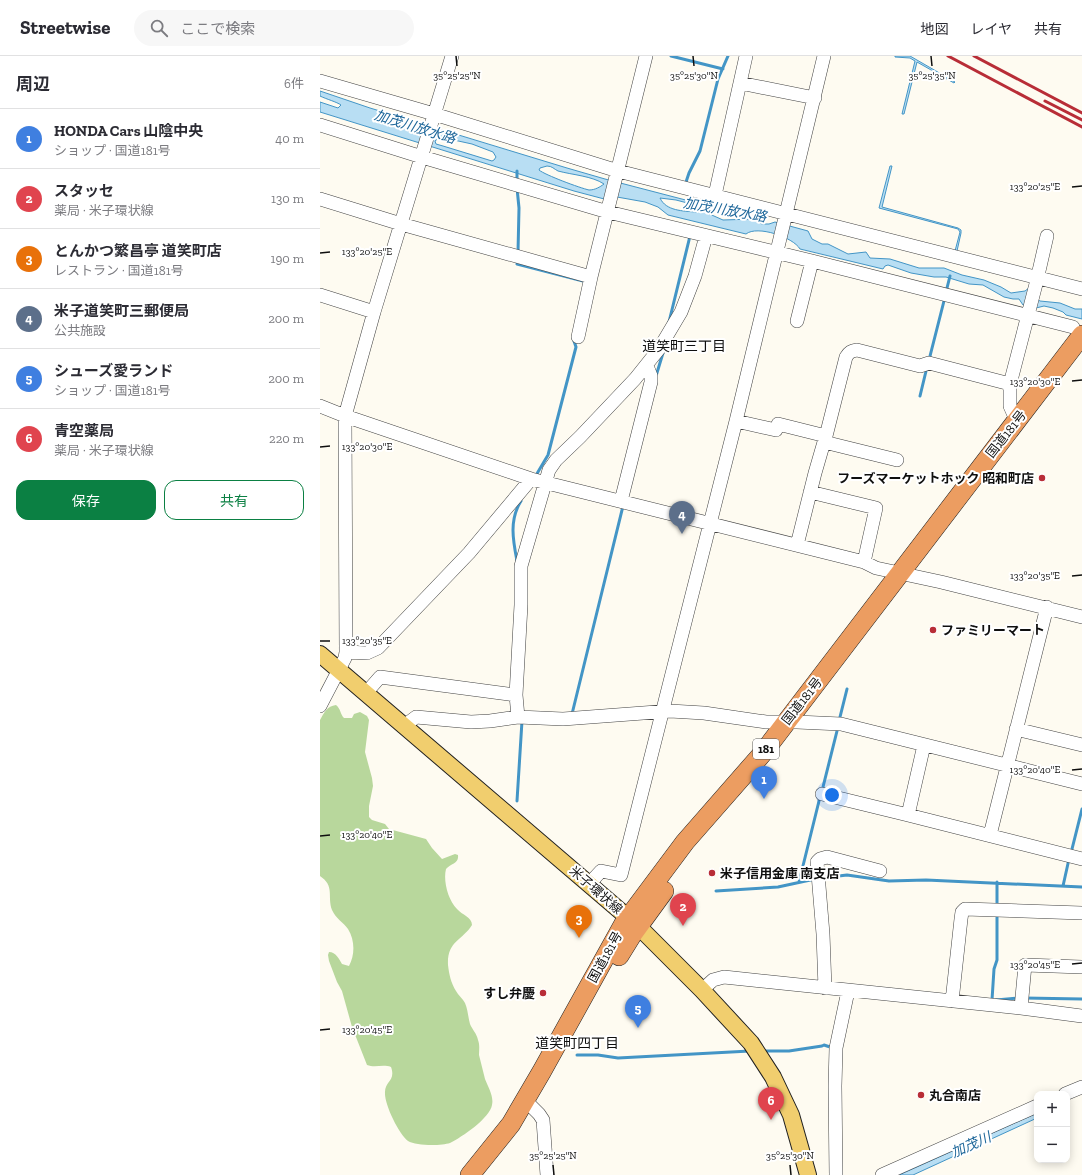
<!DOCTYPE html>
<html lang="ja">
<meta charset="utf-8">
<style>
:root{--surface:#fff;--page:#f7f7f7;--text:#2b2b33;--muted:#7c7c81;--line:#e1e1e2;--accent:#0b8043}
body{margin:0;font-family:"Zilla Slab","Noto Sans JP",serif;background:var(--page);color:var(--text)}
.controls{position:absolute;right:12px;bottom:12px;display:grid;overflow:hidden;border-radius:8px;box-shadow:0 2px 10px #0003}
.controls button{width:36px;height:36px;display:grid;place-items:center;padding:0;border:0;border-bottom:1px solid var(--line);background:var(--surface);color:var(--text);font:20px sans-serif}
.you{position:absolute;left:512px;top:739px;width:14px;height:14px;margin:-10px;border:3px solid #fff;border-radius:50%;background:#1a73e8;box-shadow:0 0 0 6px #1a73e833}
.badge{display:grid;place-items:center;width:26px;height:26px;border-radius:50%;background:var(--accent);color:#fff;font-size:13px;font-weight:700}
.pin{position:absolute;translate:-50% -33px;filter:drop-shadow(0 1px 2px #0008)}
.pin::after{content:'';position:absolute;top:21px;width:14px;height:12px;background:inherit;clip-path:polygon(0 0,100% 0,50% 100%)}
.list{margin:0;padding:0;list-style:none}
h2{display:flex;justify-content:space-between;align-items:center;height:52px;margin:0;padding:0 16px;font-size:17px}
h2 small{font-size:13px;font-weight:400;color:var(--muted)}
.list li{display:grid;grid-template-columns:26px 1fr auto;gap:12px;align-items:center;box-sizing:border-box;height:60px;padding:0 16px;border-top:1px solid var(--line)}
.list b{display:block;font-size:15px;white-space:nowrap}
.list p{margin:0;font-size:13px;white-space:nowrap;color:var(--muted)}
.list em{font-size:13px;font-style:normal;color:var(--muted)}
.actions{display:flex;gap:8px;padding:12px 16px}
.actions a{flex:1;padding:9px 0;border:1px solid var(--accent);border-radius:12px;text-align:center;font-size:14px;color:var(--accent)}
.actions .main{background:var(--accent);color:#fff}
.icon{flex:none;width:22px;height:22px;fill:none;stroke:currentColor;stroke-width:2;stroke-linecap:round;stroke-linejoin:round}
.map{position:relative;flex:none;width:762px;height:1119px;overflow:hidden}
header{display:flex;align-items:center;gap:24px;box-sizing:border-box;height:56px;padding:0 20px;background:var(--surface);border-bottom:1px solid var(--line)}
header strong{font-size:19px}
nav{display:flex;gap:22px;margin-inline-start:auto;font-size:14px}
.search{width:280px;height:36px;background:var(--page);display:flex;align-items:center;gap:10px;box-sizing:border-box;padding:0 14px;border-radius:22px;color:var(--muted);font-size:15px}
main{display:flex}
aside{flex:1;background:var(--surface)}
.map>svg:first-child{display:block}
.forest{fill:#b8d79c}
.water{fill:#b8def3;stroke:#4395c6;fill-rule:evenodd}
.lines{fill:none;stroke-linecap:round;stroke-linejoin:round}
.stream{stroke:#4395c6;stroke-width:3}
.minor-casing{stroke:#424242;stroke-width:14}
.major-casing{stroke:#202020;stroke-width:18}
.highway-casing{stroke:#202020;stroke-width:20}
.minor{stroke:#fff;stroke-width:13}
.major{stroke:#f1ce6e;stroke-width:16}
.highway{stroke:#ec9d61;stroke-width:19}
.rail{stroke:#b82d37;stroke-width:3}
.ticks{fill:none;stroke:#0f0f0f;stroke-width:1.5}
.poi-dot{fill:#b82d37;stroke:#fff;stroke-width:1.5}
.labels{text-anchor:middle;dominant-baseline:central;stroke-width:4;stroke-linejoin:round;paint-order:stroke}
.shield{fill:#fff;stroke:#575757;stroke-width:1}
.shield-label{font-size:12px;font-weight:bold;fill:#0f0f0f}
.street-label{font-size:13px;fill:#0f0f0f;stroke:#fff}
.poi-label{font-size:13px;font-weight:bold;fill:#0f0f0f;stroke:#fff;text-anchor:start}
.water-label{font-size:14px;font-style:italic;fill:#1e679a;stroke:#fff}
.neighbourhood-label{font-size:14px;fill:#0f0f0f;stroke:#fff}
.ticks-label{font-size:10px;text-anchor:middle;fill:#0f0f0f;stroke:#fff;stroke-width:4;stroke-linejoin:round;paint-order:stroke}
</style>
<header>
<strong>Streetwise</strong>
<div class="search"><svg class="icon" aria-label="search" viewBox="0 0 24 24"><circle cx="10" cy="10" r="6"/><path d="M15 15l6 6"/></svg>ここで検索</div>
<nav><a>地図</a><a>レイヤ</a><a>共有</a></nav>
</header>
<main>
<aside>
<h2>周辺<small>6件</small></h2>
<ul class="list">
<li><span class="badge" style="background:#3f7fe0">1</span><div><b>HONDA Cars 山陰中央</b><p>ショップ · 国道181号</p></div><em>40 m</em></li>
<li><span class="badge" style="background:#e0444e">2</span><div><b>スタッセ</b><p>薬局 · 米子環状線</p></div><em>130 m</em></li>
<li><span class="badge" style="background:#e8710a">3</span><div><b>とんかつ繁昌亭 道笑町店</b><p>レストラン · 国道181号</p></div><em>190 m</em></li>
<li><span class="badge" style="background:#5c6f8a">4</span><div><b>米子道笑町三郵便局</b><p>公共施設</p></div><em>200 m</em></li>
<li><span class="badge" style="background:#3f7fe0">5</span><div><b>シューズ愛ランド</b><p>ショップ · 国道181号</p></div><em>200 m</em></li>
<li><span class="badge" style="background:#e0444e">6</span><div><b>青空薬局</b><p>薬局 · 米子環状線</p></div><em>220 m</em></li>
</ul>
<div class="actions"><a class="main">保存</a><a>共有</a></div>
</aside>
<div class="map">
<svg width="762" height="1119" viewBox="0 0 762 1119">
<rect width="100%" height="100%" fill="#fefbf1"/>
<path class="forest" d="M 16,649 C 21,653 20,658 24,662 L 32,662 L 34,658 L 40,656 L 47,660 L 49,664 L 45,696 L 52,722 L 53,730 L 49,750 L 49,761 L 52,764 L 65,768 L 69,773 L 106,783 L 112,792 L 122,803 L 135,798 L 138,799 C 139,808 131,807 126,813 C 123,825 128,844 137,853 C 142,859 152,861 152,869 C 142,885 127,885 128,909 C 129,918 131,927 136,935 C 138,939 143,943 145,947 C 148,954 148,961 150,968 C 152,973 157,978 158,984 C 160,989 159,994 159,999 C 161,1007 163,1015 165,1023 C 168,1031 174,1040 172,1049 C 170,1062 142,1081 130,1087 C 121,1090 96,1090 88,1085 C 79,1078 64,1048 65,1036 C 65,1025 76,1025 71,1011 C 63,1008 55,1012 47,1009 L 32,971 L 22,935 L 17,926 L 9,905 L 8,899 L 9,896 C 16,896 19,903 22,908 L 29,910 C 35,899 35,884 28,873 C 23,866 16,863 12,854 C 7,840 15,830 0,820 L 0,664 C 4,657 7,650 16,649 Z"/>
<path class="water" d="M 575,0 L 590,0 L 635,26 L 634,27 L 597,6 L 584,58 L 582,58 L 595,5 L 590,2 L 575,1 Z
M 0,35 L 50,52 L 247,112 L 285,123 L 381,148 L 385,156 L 403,164 L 433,163 L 442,168 L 449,168 L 455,166 L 488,175 L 492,183 L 502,188 L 508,188 L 528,198 L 546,196 L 550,202 L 570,203 L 599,212 L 624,212 L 642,219 L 664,224 L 681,231 L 691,237 L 705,235 L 709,232 L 717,243 L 720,245 L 740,247 L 755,253 L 762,253 L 762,263 L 746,259 L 743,256 L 733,252 L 724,250 L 716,252 L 703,249 L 699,243 L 693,243 L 684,241 L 663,229 L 649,228 L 626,221 L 614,221 L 591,217 L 568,209 L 565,210 L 563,213 L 480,193 C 473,181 437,169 426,178 L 348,159 L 338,151 L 325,146 L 297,141 L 288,144 L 254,135 L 0,56 L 0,46 L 18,52 L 21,49 C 17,46 6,43 0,40 ZM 82,67 L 101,69 L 98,73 L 99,76 C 93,81 85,72 80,68 ZM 120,81 L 152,88 L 173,96 L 176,101 L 174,104 L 172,105 L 123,90 L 116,88 L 115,85 ZM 227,110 C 232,110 234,113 238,115 C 253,119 272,120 284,128 C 280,131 275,134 269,134 C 260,132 225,119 219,114 L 220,112 ZM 340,142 L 356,144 L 375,149 L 377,151 L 378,155 L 376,156 C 363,155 346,155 340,142 Z
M 570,110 L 572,110 L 562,151 L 638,172 L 641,174 L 641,177 L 637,195 L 635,195 L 640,176 L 638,173 L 559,152 Z
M 717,1057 L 717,1062 L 593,1119 L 579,1119 Z"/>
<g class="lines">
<path class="stream" d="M 351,0 L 403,13
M 197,115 L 197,126
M 365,129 L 369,117 L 380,95 L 398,23 L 408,0
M 197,132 L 199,152 L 198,196
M 198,204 L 197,208 L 267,226
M 626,236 L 630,220
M 349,266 L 370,180
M 609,304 L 625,241
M 336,320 L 343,297
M 600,340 L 607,311
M 215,421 L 228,399 L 256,291 L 253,282
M 197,505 C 193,484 189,464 201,445
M 252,658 L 303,450
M 519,665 L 527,633
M 502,735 L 518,671
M 197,745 L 202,665
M 751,797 L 762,753
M 502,822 L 527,819 L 569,825 L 606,824 L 762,831
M 479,826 L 500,741
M 743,830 L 749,803
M 396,835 L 458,831 L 495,823
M 677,850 L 677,826
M 704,942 L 762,943
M 672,944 L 674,913 L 677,904 L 677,858
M 676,944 L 699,942
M 442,995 L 469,995 L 502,990 L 504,989 L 513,992
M 257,999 L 278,999 L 298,1002 L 430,995"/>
<g class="minor-casing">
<path id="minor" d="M 0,25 L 114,58 L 298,115 L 762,233
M 420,27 L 495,42
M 0,69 L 102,101 L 288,156 L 492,205 L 753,271
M 395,139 L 426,0
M 0,143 L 81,168 L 271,221
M 0,239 L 54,256
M 477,265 L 492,205
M 258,281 L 271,221 L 326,0
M 0,350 L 25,360 L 211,423 L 544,506 L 556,512 L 621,526 L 762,561
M 694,359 L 690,350 L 690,328 L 716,228 L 727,180
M 416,365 L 456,374 L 458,368 L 506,380 L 504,386
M 506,380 L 526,301 C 529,296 531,295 537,294 L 600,310 L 609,307 L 690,328
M 490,436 L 556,452 L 544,506
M 301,445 L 331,326 L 331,320 L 327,310
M 477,489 L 495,417 L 504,386 L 577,404
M 26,596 L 47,597 L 58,592 L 149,497 L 211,423
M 46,637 L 60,621 L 196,639
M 0,650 L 25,602 L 26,596 L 25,360 L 54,256 L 132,0
M 198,661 L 196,639 L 201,549 L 201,510 L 229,414 L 236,404 L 260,381 L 315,323 L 339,293 L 361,256 L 375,220 L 386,180
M 84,670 L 96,661 L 151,666 L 170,665 L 198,661 L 243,663 L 350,655 L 384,657 L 446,666 L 477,666 L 521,668 L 762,728
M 696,673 L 762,689
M 502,738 L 588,759 L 604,689
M 588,759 L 762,803
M 670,779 L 727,551
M 269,828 L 281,815 L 301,819 L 416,365 L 504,0
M 762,911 L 705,909 L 701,952 L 762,960
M 505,932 L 503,878 L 497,806 L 500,803 L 507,801 L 560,815
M 382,934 L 393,924 L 404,921 L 701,952
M 632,945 L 641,863 L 642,856 L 645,853 L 762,857
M 745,1038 L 762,1031
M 204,1043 L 219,1058 L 223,1064 L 227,1119
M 516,1119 L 515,1030 L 516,992 L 528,935
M 562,1119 L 717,1050"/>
</g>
<g class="major-casing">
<path id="major" d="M 0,598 L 319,871 L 382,934 L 431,987 L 453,1021 L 471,1059 L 488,1119"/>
</g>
<g class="highway-casing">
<path id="highway" d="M 299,900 L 312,879 L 344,835
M 150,1119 L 191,1068 L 222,1015 L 303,869 L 365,786 L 442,698 L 762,279"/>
</g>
<use href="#minor" class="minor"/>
<use href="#major" class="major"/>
<use href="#highway" class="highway"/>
<path class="rail" d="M 628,0 L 762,71
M 654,0 L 762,57
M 725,45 L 762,64"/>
</g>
<path class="ticks" d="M 136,0 L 137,10M 373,0 L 374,10M 611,0 L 612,10M 752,131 L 762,130M 0,197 L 10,196M 752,325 L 762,324M 0,391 L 10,390M 752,520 L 762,519M 0,585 L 10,585M 752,714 L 762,713M 0,780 L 10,779M 752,908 L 762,907M 0,974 L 10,973M 233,1109 L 234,1119M 470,1109 L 471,1119"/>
<g class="poi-dot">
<circle cx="722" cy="422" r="4"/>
<circle cx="613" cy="574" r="4"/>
<circle cx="392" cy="817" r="4"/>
<circle cx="223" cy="937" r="4"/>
<circle cx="601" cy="1039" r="4"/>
</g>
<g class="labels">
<rect class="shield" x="433" y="683" width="26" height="20" rx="3"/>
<g class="shield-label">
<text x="446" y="693">181</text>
</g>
<g class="street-label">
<text transform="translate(686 378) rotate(-52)">国道181号</text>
<text transform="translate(482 645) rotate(-52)">国道181号</text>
<text transform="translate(276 834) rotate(41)">米子環状線</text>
<text transform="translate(285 901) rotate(-61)">国道181号</text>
</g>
<g class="poi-label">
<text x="714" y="422" text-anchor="end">フーズマーケットホック 昭和町店</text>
<text x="621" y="574">ファミリーマート</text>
<text x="400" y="817">米子信用金庫 南支店</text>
<text x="215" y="937" text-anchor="end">すし弁慶</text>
<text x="609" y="1039">丸合南店</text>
</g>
<g class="water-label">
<text transform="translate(95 71) rotate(17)">加茂川放水路</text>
<text transform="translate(405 154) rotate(10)">加茂川放水路</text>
<text transform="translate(651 1089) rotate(-24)">加茂川</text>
</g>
<g class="neighbourhood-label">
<text x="364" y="290">道笑町三丁目</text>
<text x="257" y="987">道笑町四丁目</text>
</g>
</g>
<g class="ticks-label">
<text x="137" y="23">35°25'25"N</text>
<text x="374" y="23">35°25'30"N</text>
<text x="612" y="23">35°25'35"N</text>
<text x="715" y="134">133°20'25"E</text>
<text x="47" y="199">133°20'25"E</text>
<text x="715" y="329">133°20'30"E</text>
<text x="47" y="394">133°20'30"E</text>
<text x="715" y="523">133°20'35"E</text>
<text x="47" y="588">133°20'35"E</text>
<text x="715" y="717">133°20'40"E</text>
<text x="47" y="782">133°20'40"E</text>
<text x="715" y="912">133°20'45"E</text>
<text x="47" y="977">133°20'45"E</text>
<text x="233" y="1103">35°25'25"N</text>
<text x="470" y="1103">35°25'30"N</text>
</g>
</svg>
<div class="controls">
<button>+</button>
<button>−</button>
</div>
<div class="you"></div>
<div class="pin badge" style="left:444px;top:743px;background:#3f7fe0">1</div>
<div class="pin badge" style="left:363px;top:870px;background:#e0444e">2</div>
<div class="pin badge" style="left:259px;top:882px;background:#e8710a">3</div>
<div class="pin badge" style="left:362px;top:478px;background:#5c6f8a">4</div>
<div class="pin badge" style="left:318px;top:972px;background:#3f7fe0">5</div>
<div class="pin badge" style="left:451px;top:1064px;background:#e0444e">6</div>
</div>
</main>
